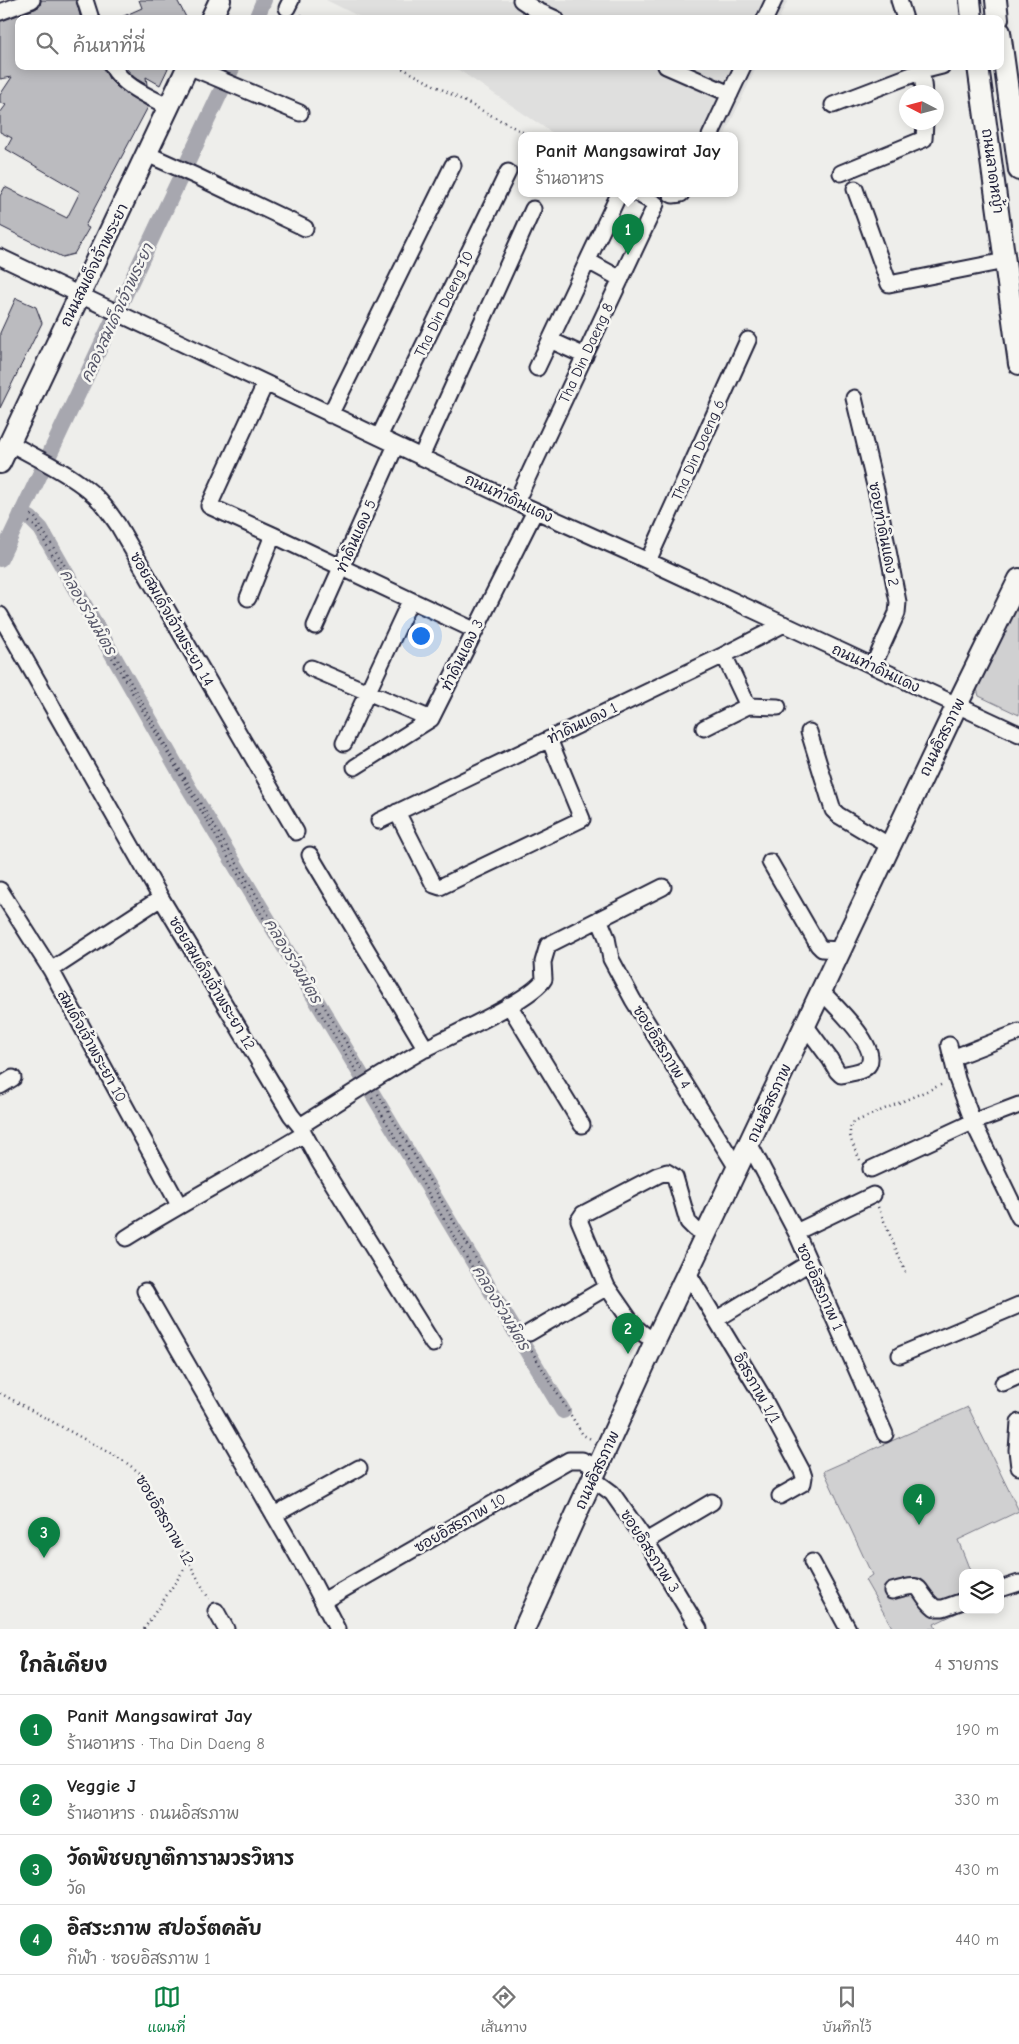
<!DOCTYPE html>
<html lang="th">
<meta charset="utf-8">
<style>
:root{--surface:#fff;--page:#f6f6f6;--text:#222;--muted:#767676;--line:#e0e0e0;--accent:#0b8043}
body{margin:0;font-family:"Comic Neue","Playpen Sans Thai",sans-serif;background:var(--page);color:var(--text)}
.controls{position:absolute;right:15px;bottom:15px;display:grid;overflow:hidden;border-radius:10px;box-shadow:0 2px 12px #0003}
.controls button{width:45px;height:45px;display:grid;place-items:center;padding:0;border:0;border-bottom:1px solid var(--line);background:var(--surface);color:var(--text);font:25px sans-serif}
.compass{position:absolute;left:899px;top:85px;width:45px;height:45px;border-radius:50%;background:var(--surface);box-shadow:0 2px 12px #0003;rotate:276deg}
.you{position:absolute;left:420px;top:635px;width:18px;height:18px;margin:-12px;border:4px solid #fff;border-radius:50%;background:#1a73e8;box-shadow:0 0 0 8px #1a73e833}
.badge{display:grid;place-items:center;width:32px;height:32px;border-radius:50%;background:var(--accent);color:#fff;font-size:16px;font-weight:700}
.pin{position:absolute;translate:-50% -41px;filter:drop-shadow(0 1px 2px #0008)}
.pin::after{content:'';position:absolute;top:26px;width:18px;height:15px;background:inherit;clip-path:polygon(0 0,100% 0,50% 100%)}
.popup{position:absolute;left:518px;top:132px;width:220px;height:65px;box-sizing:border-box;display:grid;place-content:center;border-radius:10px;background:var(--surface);filter:drop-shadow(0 1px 4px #0005);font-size:16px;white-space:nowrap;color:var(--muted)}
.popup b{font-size:19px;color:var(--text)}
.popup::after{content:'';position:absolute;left:50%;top:100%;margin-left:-10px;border:10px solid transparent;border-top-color:var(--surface)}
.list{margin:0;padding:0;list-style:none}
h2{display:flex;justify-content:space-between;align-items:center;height:65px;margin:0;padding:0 20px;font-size:21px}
h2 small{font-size:16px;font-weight:400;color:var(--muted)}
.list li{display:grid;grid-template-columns:32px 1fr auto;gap:15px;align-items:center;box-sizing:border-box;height:70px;padding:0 20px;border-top:1px solid var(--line)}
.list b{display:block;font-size:19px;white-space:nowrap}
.list p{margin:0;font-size:16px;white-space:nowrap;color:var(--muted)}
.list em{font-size:16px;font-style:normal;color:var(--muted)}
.icon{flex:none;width:28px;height:28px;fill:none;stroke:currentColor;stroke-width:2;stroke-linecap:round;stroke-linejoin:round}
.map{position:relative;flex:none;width:1019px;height:1629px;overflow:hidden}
.search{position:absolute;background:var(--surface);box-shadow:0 2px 12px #0003;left:15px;right:15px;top:15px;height:55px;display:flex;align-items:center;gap:12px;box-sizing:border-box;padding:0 18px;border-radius:10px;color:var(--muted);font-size:19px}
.sheet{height:345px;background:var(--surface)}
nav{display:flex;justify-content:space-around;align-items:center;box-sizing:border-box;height:70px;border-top:1px solid var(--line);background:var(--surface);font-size:14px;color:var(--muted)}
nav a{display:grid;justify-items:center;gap:2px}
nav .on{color:var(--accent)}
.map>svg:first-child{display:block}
.built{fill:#dfdfde}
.green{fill:#d0d0d1;stroke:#797986}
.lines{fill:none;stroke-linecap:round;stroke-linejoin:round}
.canal{stroke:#a7a7af;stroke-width:16}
.building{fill:#bbbbbf;stroke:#22223b}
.minor-casing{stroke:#22223b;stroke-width:19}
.major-casing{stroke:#22223b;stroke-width:24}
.path{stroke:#22223b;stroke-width:2.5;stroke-dasharray:1 4;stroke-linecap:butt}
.minor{stroke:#f6f6f2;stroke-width:15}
.major{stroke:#f6f6f2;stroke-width:20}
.labels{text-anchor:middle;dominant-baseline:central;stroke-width:5;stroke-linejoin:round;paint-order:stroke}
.street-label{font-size:15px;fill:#22223b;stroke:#f6f6f2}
.water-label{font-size:16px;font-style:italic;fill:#575769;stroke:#f6f6f2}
</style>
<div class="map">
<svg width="1019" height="1629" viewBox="0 0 1019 1629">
<rect width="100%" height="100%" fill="#eeeeeb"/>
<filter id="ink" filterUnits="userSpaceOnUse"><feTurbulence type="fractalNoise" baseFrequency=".02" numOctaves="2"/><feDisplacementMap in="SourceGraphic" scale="10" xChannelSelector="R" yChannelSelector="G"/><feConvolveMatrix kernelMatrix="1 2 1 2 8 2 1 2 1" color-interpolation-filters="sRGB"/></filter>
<g filter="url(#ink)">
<path class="built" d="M 326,0 L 788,0 L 779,19 L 364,19 Z
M 453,66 L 757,66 L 724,136 L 557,136 Z"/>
<path class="green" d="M 1019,603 L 1019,715 L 979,696 L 977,689 Z
M 968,1407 L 1019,1511 L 958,1540 L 971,1573 L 963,1573 L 963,1610 L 934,1624 L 936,1629 L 893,1629 L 865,1580 L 872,1575 L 824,1471 Z"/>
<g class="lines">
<path class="canal" d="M 256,19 L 264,0
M 21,514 L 30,518 L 41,529 L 187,785 L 563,1411
M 0,559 L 233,66"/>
</g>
<path class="building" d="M 41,0 L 76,0 L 81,19 L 19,19 L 19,66 L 103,66 L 109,79 L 117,87 L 148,107 L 85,226 L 89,228 L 74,254 L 62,257 L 0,226 L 0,196 L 5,187 L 67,218 L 80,192 L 6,149 L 12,138 L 0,132 L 0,113 L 6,105 L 0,102 L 0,95 L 12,77 L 0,79 L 0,21 L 35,9 L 40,6 Z
M 139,0 L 177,0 L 187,19 L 117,19 L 142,8 Z
M 124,66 L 169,66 L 160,85 L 146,77 L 147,85 L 135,78 Z
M 16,298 L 36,307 L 42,323 L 0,408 L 0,333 Z"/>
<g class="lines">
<g class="minor-casing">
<path id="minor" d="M 85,0 L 91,19
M 521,0 L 536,10 L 556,19
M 899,0 L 905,19
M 287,8 L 291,0
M 0,12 L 32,0
M 765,19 L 774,0
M 112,66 C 124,87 148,96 169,107
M 188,66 L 300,113
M 666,66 L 730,94
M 921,66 L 924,92
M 833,105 L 922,71 L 942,66
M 710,136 L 743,66
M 147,154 L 198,177 L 305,228
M 841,173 L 924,139 L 925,122
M 855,189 L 889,284 L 1005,261
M 671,194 L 673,195 L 681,194
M 0,257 L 516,502 L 648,561 L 1019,734
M 588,261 L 621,279
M 550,340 L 585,356
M 537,368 L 619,194
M 265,384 L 209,506 L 273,535 L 474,630
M 854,398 L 877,494 L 898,602 L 897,613 L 873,666
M 330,415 L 453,165
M 379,437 L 508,172
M 10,443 C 36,458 64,470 87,489 C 100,499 109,512 118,525 L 296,832
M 421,457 L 533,209
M 516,502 L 656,204 L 638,194
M 648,561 L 748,340
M 248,598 L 273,535
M 0,615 L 161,898 L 291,1115 L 300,1126 L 320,1163 L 433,1344
M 315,626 L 396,445
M 724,655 L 748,706 L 778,707
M 311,668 L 431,719
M 704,728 L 748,706
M 809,732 L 833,810 L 838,815 L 890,846
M 344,743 L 410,601
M 355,767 L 431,719 L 535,511
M 397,812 L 434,885 L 440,887 L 582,819 L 549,739
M 379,821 L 724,655 L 784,624
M 310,855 L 426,1049
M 770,862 L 818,945 L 822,949 L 841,950
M 0,890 L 51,970 L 179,1205
M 599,919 L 607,938 L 611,959 L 633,1000 L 737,1168
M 51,970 L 161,898
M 509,1005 L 582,1125
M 805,1025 L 830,1059 L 837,1071 L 841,1075 C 849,1073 865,1072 869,1064 C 878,1045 833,1004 821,991
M 949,1045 L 957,1079 L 973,1122 L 1019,1217
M 952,1058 L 1019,1032
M 0,1086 L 13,1078
M 300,1126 C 342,1100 384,1072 427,1048 C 451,1035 533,999 544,979 L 543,962 L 548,945 L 663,887
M 749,1143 L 796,1232 L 885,1434
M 871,1169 L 966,1125 L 1019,1105
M 796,1232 L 873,1195
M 126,1238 C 184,1202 245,1170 304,1134
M 688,1273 L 761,1394 L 802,1471 L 804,1477 L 803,1483 L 780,1496
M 145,1291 L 311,1579 L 337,1629
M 717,1319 L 809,1263
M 529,1333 L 607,1287
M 656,1339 L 645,1335 L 634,1326 L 607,1287 L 579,1220 L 583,1214 L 658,1175 L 667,1172 L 675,1177 L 688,1222 L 695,1229 L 706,1234
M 900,1355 L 1019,1305
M 1003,1383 L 1019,1376
M 1019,1422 L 1017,1450 L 1019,1467
M 593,1479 L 612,1493 L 646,1541 L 699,1629
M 274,1515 L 359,1468
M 646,1541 L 712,1502
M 812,1562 L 848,1629
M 1000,1589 L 1019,1583
M 892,1591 C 928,1580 913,1590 935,1608 L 943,1608 L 963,1601
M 323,1601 L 569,1460 L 582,1460 L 598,1468
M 216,1611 L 226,1629"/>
</g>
<g class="major-casing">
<path id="major" d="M 970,0 L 972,19
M 996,0 L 998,19
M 211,19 L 220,0
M 1000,32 L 1019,170
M 978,66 L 1019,364
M 0,463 L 188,66
M 524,1629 L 656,1339 L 957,705 L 1019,579"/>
</g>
<path class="path" d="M 301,15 L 308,19
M 398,66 L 530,136
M 31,515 L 34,516 L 68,571 L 177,765 L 363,1070
M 29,522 L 36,527 L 289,962 L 358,1074
M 378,1094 L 517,1328
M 372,1098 L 510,1331
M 860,1160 C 855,1149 846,1135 852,1123 L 943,1084
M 878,1207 L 907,1275
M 529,1347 L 583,1435 L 591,1439
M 0,1393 L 124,1461 L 140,1473 L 209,1599
M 144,1629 L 189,1562"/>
<use href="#minor" class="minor"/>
<use href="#major" class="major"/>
</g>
</g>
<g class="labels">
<g class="street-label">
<text transform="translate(993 171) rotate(82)">ถนนลาดหญ้า</text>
<text transform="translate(94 265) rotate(-64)">ถนนสมเด็จเจ้าพระยา</text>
<text transform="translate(444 304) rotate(-64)">Tha Din Daeng 10</text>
<text transform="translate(586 353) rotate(-65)">Tha Din Daeng 8</text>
<text transform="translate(698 450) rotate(-66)">Tha Din Daeng 6</text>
<text transform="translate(509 498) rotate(25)">ถนนท่าดินแดง</text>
<text transform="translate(884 534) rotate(79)">ซอยท่าดินแดง 2</text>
<text transform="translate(356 536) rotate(-66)">ท่าดินแดง 5</text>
<text transform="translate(172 619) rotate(60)">ซอยสมเด็จเจ้าพระยา 14</text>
<text transform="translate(462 655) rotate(-64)">ท่าดินแดง 3</text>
<text transform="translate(876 668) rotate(25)">ถนนท่าดินแดง</text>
<text transform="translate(582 723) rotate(-26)">ท่าดินแดง 1</text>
<text transform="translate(942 737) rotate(-64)">ถนนอิสรภาพ</text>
<text transform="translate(212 983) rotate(59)">ซอยสมเด็จเจ้าพระยา 12</text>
<text transform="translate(92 1046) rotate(61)">สมเด็จเจ้าพระยา 10</text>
<text transform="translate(662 1047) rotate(58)">ซอยอิสรภาพ 4</text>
<text transform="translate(769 1103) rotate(-65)">ถนนอิสรภาพ</text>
<text transform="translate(820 1287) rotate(66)">ซอยอิสรภาพ 1</text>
<text transform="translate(757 1388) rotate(60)">อิสรภาพ 1/1</text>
<text transform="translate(597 1470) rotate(-65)">ถนนอิสรภาพ</text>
<text transform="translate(165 1520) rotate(60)">ซอยอิสรภาพ 12</text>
<text transform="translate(460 1523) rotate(-30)">ซอยอิสรภาพ 10</text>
<text transform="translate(650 1551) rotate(57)">ซอยอิสรภาพ 3</text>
</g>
<g class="water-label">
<text transform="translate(117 313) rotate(-65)">คลองสมเด็จเจ้าพระยา</text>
<text transform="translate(88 612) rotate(60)">คลองร่วมมิตร</text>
<text transform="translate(293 961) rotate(59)">คลองร่วมมิตร</text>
<text transform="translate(501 1308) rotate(59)">คลองร่วมมิตร</text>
</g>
</g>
</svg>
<div class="controls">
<button><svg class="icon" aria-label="layers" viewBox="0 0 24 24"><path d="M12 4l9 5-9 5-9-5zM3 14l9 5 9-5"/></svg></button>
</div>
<svg class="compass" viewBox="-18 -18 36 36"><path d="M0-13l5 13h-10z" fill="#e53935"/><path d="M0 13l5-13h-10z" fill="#767676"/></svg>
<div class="you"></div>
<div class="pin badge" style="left:628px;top:255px">1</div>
<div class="popup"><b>Panit Mangsawirat Jay</b>ร้านอาหาร</div>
<div class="pin badge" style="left:628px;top:1354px">2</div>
<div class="pin badge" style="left:44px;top:1558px">3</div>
<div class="pin badge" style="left:919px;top:1525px">4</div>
<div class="search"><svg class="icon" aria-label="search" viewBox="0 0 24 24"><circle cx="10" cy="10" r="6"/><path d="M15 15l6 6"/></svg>ค้นหาที่นี่</div>
</div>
<section class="sheet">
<h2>ใกล้เคียง<small>4 รายการ</small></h2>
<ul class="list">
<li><span class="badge">1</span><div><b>Panit Mangsawirat Jay</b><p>ร้านอาหาร · Tha Din Daeng 8</p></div><em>190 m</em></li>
<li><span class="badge">2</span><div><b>Veggie J</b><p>ร้านอาหาร · ถนนอิสรภาพ</p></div><em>330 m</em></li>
<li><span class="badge">3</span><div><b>วัดพิชยญาติการามวรวิหาร</b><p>วัด</p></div><em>430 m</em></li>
<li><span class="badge">4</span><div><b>อิสระภาพ สปอร์ตคลับ</b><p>กีฬา · ซอยอิสรภาพ 1</p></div><em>440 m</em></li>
</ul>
</section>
<nav>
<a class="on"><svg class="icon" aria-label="map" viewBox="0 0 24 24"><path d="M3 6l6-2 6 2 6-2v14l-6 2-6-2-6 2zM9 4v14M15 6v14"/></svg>แผนที่</a>
<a><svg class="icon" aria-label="directions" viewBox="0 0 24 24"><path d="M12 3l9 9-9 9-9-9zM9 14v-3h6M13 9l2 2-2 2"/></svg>เส้นทาง</a>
<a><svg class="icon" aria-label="saved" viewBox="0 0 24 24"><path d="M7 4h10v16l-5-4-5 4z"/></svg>บันทึกไว้</a>
</nav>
